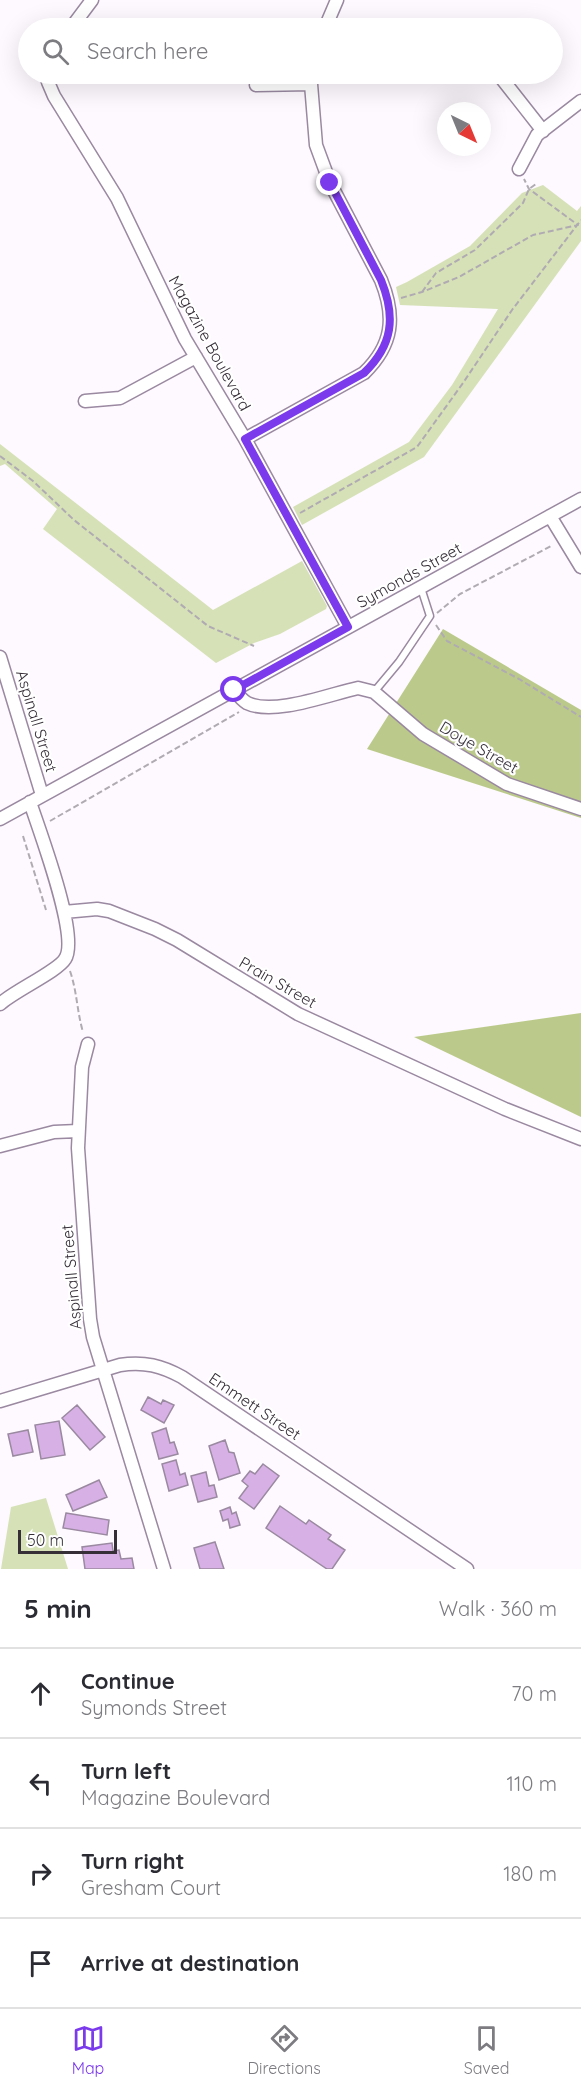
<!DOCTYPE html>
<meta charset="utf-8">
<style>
:root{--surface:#fff;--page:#f7f7f7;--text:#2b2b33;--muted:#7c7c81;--line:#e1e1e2;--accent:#7c3aed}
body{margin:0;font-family:Quicksand,sans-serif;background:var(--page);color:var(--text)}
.compass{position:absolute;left:437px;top:102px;width:54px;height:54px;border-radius:50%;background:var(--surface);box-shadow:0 6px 24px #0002;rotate:137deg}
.scale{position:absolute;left:18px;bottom:15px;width:99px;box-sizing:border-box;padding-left:6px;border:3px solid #362f38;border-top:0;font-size:16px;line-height:21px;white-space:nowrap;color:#362f38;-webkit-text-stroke:4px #fff;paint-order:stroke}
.stop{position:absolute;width:18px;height:18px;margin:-14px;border:4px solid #7c3aed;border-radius:50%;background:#fff}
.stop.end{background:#7c3aed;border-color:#fff;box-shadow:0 2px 6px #0008}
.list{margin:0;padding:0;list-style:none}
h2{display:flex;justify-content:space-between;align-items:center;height:78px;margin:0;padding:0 24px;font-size:26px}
h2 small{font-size:20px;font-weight:400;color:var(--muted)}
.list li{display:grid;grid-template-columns:39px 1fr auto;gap:18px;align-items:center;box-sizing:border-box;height:90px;padding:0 24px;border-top:2px solid var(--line)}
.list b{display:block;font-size:22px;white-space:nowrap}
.list p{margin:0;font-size:20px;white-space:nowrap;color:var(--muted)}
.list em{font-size:20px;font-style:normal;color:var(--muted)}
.icon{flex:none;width:33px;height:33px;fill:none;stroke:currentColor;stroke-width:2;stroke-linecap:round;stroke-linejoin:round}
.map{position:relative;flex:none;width:581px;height:1569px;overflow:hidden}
.search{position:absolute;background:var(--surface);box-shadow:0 6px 24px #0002;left:18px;right:18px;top:18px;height:66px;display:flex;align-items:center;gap:15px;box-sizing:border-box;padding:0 21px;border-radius:33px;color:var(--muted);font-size:22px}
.sheet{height:438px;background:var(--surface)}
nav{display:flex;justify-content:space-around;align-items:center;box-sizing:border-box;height:84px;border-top:2px solid var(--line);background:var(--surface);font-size:16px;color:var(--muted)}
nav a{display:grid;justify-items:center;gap:3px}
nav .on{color:var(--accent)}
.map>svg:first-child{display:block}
.green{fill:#d6e1b7}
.forest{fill:#bbca8a}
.building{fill:#d7b0e6;stroke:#9a89a0;stroke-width:1.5}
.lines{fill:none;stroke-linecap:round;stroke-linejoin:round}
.service-casing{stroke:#9a89a1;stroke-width:9}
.minor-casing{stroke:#9a89a1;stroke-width:15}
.path{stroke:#b0abb2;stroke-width:2;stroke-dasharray:6 3;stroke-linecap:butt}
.service{stroke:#fff;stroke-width:6}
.minor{stroke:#fff;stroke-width:12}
.route{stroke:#7c3aed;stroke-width:8}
.labels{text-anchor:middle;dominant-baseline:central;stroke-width:4.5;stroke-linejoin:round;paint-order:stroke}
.street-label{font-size:16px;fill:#362f38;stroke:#fff}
</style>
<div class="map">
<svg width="581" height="1569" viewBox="0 0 581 1569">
<rect width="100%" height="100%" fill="#fdf9fe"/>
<path class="green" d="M 543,185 L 577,211 L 581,206 L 581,241 L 424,457 L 302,525 L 293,507 L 409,442 L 452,385 L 498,309 L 400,305 L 396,287 L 407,282 L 470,246 L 522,193 Z
M 0,444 L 213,610 L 302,561 L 327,606 L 326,609 L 280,634 L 254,643 L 216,663 L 43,529 L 57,509 L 5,464 L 0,466 Z
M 46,1498 L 68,1569 L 1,1569 L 11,1507 Z"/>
<path class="forest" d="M 443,629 L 581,710 L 581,818 L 367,749 Z
M 581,1013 L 581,1117 L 414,1037 Z"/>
<path class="building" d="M 148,1397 L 161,1404 L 163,1400 L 174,1405 L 164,1423 L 141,1410 Z
M 77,1405 L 105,1437 L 90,1450 L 62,1418 Z
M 59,1421 L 65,1455 L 41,1459 L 35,1425 Z
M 166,1428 L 170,1443 L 174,1442 L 178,1454 L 159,1459 L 152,1433 Z
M 28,1430 L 33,1452 L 13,1456 L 8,1434 Z
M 225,1440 L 229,1452 L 234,1453 L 240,1473 L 219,1480 L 209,1446 Z
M 176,1460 L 180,1475 L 185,1473 L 188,1485 L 169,1491 L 162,1464 Z
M 263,1464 L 279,1476 L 254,1509 L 239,1498 L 248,1486 L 242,1481 L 250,1471 L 255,1474 Z
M 206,1472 L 209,1486 L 214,1485 L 217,1497 L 198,1502 L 191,1476 Z
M 99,1480 L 107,1497 L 73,1511 L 66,1495 Z
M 280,1506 L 306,1524 L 309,1520 L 331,1535 L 328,1539 L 345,1550 L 332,1569 L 327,1569 L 266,1528 Z
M 230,1507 L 232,1514 L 236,1512 L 240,1525 L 230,1528 L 228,1519 L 223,1521 L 220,1511 Z
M 66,1513 L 109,1520 L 107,1535 L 63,1528 Z
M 215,1542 L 224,1569 L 200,1569 L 194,1548 Z
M 112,1543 L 113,1551 L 119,1550 L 121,1559 L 132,1558 L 134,1569 L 85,1569 L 82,1547 Z"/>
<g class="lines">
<g class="service-casing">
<path id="service" d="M 374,692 L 399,662 L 430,616 L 421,588"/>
</g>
<g class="minor-casing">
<path id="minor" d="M 71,28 L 92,0
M 325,28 L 337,0
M 46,74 L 48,82 L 54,96 L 117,198 L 185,339 L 245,439 L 348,627
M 499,75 L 543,131
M 256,85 L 311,84
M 519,169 L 537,135 L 581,101
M 85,401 L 120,398 L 196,357
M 245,439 L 364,373 C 393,345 396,317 381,280 L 330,183 L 316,145 L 311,84 L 313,74
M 550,516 L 581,567
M 0,657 L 42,795
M 234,690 C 238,695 242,700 247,703 C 274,716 330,694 358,688 L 374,692 L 423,734 L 507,784 L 581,809
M 0,819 L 581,499
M 64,912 L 97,909 L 109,911 L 155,929 L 177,940 L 298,1014 L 505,1109 L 581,1139
M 0,1004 C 14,991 58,971 65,959 C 80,937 39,830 30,802
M 88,1044 L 82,1067 L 78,1148 L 90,1319 L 93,1337 L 164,1569
M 0,1146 L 54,1132 L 78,1131
M 0,1401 L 120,1365 C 144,1361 162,1366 182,1377 L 467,1569"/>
</g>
<path class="path" d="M 422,292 L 436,273 L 475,250 L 523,203 L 529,189 L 536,184
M 401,298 L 422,292 L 459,277 L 533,235 L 578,225 L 529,189 L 524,179
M 0,456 L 33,481 L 74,520 L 208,626 L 254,646
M 300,513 L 417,447 L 463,383 L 512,310 L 581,220
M 437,613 L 460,594 L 553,545
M 436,625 L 447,641 L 519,679 L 581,717
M 50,821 L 239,712
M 23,836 L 46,910
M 70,971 C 77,991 77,1012 83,1032"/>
<use href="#service" class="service"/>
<use href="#minor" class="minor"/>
</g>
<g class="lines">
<path class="route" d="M 234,690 L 348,627 L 245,439 L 364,373 C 393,345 396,317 381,280 L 330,183"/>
</g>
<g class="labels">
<g class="street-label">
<text transform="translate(210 343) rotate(61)">Magazine Boulevard</text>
<text transform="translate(409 575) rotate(-29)">Symonds Street</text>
<text transform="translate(37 721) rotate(73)">Aspinall Street</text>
<text transform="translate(479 747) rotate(30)">Doye Street</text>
<text transform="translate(278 982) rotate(30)">Prain Street</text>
<text transform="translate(71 1277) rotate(-95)">Aspinall Street</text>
<text transform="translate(255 1406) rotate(34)">Emmett Street</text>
</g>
</g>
</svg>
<svg class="compass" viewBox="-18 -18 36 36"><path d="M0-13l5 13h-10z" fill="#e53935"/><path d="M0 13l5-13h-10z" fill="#7c7c81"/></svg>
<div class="scale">50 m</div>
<div class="stop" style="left:234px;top:690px"></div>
<div class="stop end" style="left:330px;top:183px"></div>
<div class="search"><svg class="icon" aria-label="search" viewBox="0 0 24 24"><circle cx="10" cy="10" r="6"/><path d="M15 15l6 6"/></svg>Search here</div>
</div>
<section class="sheet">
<h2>5 min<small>Walk · 360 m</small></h2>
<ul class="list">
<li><svg class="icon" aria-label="ahead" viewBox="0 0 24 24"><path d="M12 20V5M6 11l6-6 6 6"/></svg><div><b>Continue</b><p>Symonds Street</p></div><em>70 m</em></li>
<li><svg class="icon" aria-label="left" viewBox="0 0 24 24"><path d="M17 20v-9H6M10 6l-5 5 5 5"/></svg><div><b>Turn left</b><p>Magazine Boulevard</p></div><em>110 m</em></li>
<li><svg class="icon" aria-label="right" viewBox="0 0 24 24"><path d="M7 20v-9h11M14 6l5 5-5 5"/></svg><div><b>Turn right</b><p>Gresham Court</p></div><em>180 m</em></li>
<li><svg class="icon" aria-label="arrive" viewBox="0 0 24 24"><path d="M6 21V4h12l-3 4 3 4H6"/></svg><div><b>Arrive at destination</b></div></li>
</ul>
</section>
<nav>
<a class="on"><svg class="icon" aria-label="map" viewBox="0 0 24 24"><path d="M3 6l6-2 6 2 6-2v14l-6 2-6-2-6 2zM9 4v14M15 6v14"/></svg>Map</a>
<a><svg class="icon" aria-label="directions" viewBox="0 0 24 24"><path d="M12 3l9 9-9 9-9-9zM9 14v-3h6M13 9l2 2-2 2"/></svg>Directions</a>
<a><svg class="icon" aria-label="saved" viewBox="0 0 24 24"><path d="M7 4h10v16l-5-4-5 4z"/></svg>Saved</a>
</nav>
